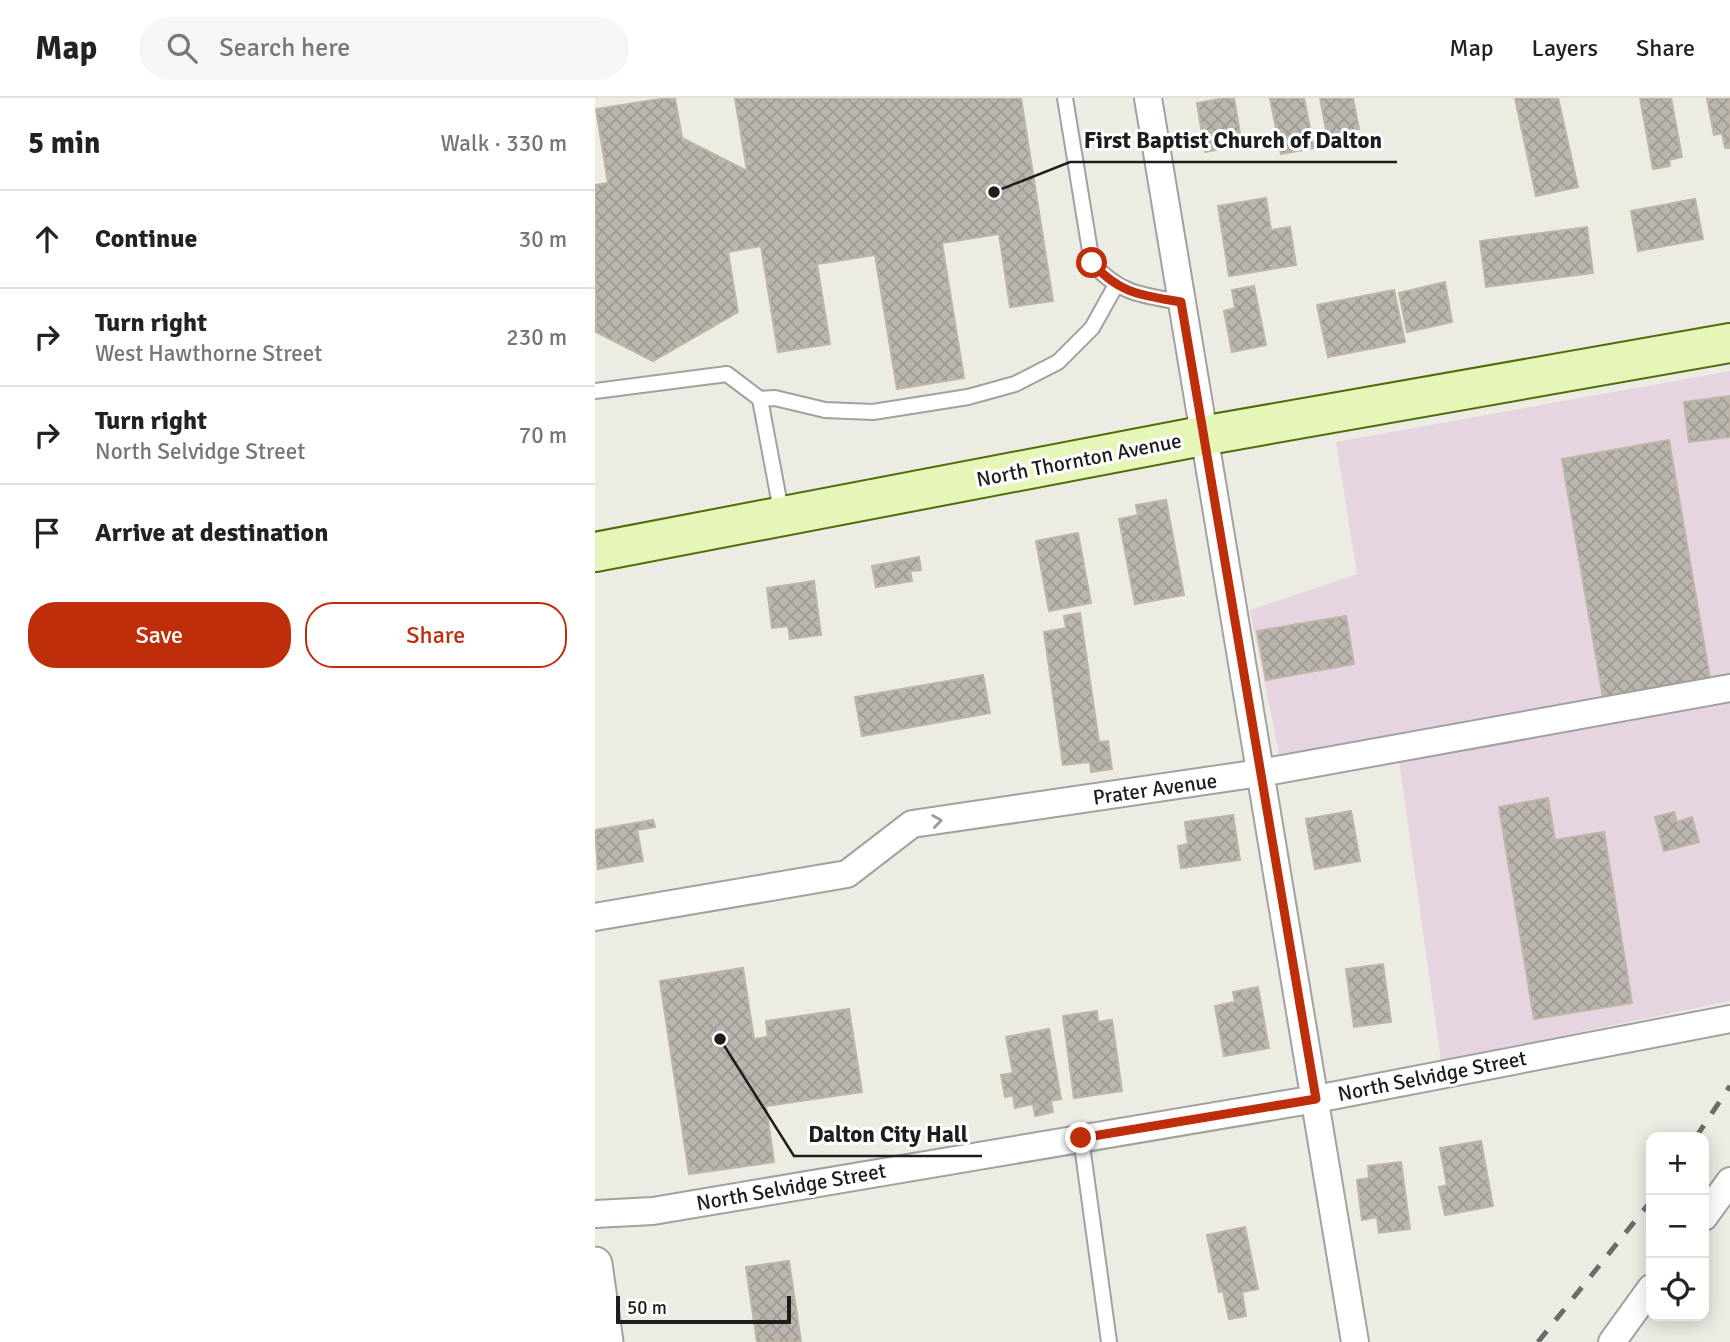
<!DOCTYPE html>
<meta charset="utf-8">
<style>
:root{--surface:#fff;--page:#f6f6f6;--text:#222;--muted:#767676;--line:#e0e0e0;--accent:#be2e0b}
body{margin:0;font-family:Signika,sans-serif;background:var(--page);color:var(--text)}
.controls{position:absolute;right:21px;bottom:21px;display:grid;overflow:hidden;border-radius:14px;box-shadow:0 4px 18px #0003}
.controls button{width:63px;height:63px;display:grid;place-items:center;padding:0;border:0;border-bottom:2px solid var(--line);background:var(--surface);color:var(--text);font:35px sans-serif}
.scale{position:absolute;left:21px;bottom:18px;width:175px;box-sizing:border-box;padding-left:7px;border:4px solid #1d1d1d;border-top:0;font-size:19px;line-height:24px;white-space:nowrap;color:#1d1d1d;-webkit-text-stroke:5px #fff;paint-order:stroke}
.stop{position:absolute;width:21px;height:21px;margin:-16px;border:5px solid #be2e0b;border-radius:50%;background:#fff}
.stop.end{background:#be2e0b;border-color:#fff;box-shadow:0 2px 7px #0008}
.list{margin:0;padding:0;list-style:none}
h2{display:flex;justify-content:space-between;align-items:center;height:91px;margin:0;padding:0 28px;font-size:30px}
h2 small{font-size:23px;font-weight:400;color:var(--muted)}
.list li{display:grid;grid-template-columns:46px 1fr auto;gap:21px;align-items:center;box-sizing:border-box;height:98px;padding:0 28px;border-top:2px solid var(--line)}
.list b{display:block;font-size:26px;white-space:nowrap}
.list p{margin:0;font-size:23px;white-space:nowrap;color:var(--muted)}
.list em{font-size:23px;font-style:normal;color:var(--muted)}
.actions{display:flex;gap:14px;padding:21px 28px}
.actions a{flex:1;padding:16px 0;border:2px solid var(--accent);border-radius:28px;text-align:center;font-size:24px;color:var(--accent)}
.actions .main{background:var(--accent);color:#fff}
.icon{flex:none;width:38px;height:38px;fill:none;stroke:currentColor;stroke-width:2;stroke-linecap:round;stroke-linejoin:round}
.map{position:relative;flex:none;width:1135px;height:1244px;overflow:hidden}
header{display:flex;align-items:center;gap:42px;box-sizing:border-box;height:98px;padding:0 35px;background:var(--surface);border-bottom:2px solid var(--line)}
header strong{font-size:33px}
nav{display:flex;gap:38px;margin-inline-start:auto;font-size:24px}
.search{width:490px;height:63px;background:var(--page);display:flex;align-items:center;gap:18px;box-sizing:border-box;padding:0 24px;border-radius:38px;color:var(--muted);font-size:26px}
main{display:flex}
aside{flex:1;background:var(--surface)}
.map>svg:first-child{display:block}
.industrial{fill:#e6d5e0}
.building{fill:url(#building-cross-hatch);stroke:#beb5a6;stroke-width:2}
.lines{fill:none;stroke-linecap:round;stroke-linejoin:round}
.service-casing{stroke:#a1a1a1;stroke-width:18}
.minor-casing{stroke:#a1a1a1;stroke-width:30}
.tertiary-casing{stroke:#a1a1a1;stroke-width:37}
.secondary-casing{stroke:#4f6d0b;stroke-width:42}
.service{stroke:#fff;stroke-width:14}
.minor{stroke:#fff;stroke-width:26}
.tertiary{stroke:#fff;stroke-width:33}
.secondary{stroke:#e6f6b9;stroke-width:38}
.rail{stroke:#6b6b6b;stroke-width:5;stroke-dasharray:14 14;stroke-linecap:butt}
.oneway{stroke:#999}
.route{stroke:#be2e0b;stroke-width:9}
.labels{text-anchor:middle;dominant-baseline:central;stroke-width:6;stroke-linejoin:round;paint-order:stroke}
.street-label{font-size:21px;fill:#1d1d1d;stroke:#fff}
.leader{fill:none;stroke:#1d1d1d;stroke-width:2.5}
.callout-dot{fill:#1d1d1d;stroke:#fff;stroke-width:2.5}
.callout-label{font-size:23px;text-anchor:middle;font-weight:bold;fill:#1d1d1d;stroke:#fff;stroke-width:6;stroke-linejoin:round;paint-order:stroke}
</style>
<header>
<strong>Map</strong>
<div class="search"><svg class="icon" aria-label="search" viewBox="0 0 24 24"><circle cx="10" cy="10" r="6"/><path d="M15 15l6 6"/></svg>Search here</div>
<nav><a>Map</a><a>Layers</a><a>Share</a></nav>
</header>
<main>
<aside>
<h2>5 min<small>Walk · 330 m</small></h2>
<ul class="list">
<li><svg class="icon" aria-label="ahead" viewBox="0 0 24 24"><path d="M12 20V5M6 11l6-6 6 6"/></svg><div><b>Continue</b></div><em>30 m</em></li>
<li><svg class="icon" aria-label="right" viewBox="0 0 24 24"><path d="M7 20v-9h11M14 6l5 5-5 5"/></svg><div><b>Turn right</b><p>West Hawthorne Street</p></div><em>230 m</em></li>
<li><svg class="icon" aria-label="right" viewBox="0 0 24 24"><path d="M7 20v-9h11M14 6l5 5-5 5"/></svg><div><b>Turn right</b><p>North Selvidge Street</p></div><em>70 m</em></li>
<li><svg class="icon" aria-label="arrive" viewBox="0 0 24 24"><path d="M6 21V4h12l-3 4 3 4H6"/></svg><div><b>Arrive at destination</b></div></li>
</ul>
<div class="actions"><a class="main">Save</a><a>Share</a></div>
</aside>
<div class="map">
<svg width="1135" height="1244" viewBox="0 0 1135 1244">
<defs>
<pattern id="building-cross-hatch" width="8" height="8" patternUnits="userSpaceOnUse" patternTransform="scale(1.75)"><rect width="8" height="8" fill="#bab5ad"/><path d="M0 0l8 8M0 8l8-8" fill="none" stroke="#9f9b94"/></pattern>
</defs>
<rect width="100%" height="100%" fill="#edece3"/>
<path class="industrial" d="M 1135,273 L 1135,903 L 846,963 L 801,640 L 685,661 L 655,512 L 762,476 L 741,344 Z"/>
<path class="building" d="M 71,0 L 80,0 L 87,40 L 152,73 L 140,0 L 426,0 L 458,203 L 415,209 L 404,136 L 347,145 L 369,280 L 302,291 L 280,157 L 222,166 L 235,246 L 183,254 L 166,148 L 133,154 L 143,214 L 58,263 L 1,234 L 0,87 L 13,85 L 1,11 Z
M 630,0 L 639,0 L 647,47 L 610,54 L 602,5 Z
M 675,0 L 709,0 L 719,50 L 686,56 Z
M 725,0 L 758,0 L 764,31 L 732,37 Z
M 920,0 L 963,0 L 983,89 L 941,98 Z
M 1045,0 L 1076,0 L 1087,59 L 1074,62 L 1075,68 L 1058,71 Z
M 1112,0 L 1135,0 L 1135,50 L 1130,50 L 1127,35 L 1119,37 Z
M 671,100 L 676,132 L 695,129 L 701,167 L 634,178 L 623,108 Z
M 1100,101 L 1108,141 L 1043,153 L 1036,113 Z
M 992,129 L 998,175 L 891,189 L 885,143 Z
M 850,184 L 857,224 L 812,234 L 804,195 Z
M 659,188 L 671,247 L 637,254 L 629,213 L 640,210 L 637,192 Z
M 799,192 L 810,244 L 733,259 L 722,207 Z
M 1135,298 L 1135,339 L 1094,344 L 1089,304 Z
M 1074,342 L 1117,592 L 1010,611 L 967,361 Z
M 571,402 L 589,497 L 540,506 L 524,421 L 543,417 L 541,407 Z
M 483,435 L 496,505 L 454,513 L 441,443 Z
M 324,459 L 326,472 L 315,473 L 317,483 L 281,489 L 277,468 Z
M 219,483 L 226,537 L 195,541 L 193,528 L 177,530 L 172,490 Z
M 485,515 L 504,644 L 513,643 L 517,671 L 496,674 L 495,664 L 468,667 L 449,534 L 471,530 L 469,518 Z
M 751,518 L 759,566 L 671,582 L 662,533 Z
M 388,577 L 395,615 L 267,638 L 260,599 Z
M 953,700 L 960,742 L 1009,734 L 1037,905 L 939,921 L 904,709 Z
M 756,713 L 765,763 L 720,771 L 711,721 Z
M 1079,714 L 1082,724 L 1097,719 L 1104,744 L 1069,753 L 1060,719 Z
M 638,717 L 645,762 L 586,770 L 583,748 L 593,746 L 590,724 Z
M 58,722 L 60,729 L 42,732 L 48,763 L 3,771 L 0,732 Z
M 788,866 L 796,924 L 759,929 L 751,871 Z
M 148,870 L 159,941 L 173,939 L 171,923 L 254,911 L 267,994 L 171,1008 L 179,1064 L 94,1076 L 65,883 Z
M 663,889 L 674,950 L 629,958 L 620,908 L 640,904 L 638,894 Z
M 502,913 L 503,924 L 517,922 L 527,993 L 479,1000 L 468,918 Z
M 454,931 L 466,1001 L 456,1003 L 458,1014 L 440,1018 L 438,1006 L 420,1010 L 418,997 L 410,999 L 406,977 L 418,975 L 411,939 Z
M 886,1043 L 898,1108 L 850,1117 L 844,1089 L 852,1087 L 845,1050 Z
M 806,1064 L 815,1131 L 784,1135 L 782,1119 L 767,1122 L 762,1082 L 774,1080 L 773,1068 Z
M 650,1129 L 663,1191 L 647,1194 L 651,1218 L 634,1221 L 628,1193 L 624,1194 L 612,1137 Z
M 194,1163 L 206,1244 L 162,1244 L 151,1169 Z"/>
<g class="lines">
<g class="service-casing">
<path id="service" d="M 470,0 L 497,165 C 525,196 546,197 586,204
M 0,293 L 132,276 L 165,301
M 187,418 L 165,301 L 180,300 L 230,312 L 278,314 L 373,299 L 420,286 L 463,264 L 497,230 L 521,187
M 486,1040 L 514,1244"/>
</g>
<g class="minor-casing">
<path id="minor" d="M 553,0 C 619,415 694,829 760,1244
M 0,819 L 252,776 L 317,726 L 665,675 L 1135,590
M 0,1116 L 58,1113 L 721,1001 L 1135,921
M 1109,1119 L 1135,1083
M 1017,1244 L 1056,1190"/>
</g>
<g class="tertiary-casing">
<path id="tertiary" d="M 0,1166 L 11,1244"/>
</g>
<g class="secondary-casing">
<path id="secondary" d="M 0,454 L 607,338 L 1135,245"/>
</g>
<use href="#service" class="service"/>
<use href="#minor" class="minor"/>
<use href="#tertiary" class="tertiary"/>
<use href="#secondary" class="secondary"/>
<path class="rail" d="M 1101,1039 L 1135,988
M 943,1244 L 1056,1103"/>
</g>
<defs><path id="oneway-chevron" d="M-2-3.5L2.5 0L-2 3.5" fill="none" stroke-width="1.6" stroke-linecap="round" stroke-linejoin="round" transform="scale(1.75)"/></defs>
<use class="oneway" href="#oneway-chevron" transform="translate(342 723) rotate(-8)"/>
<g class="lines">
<path class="route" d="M 486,1040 L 721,1001 L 586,204 C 546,197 525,196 497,165"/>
</g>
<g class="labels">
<g class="street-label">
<text transform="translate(484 362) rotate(-11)">North Thornton Avenue</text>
<text transform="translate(560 691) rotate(-8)">Prater Avenue</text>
<text transform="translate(837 978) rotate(-11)">North Selvidge Street</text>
<text transform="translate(196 1089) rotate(-10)">North Selvidge Street</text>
</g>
</g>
<path class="leader" d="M399 94L475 64H802M125 941L199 1058H387"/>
<g class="callout-dot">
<circle cx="399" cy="94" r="7"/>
<circle cx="125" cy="941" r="7"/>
</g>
<g class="callout-label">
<text x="638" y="50">First Baptist Church of Dalton</text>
<text x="293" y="1044">Dalton City Hall</text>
</g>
</svg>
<div class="controls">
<button>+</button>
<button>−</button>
<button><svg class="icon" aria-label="locate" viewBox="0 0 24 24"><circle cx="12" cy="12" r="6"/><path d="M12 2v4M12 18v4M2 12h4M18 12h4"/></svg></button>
</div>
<div class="scale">50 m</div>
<div class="stop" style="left:497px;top:165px"></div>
<div class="stop end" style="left:486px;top:1040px"></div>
</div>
</main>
